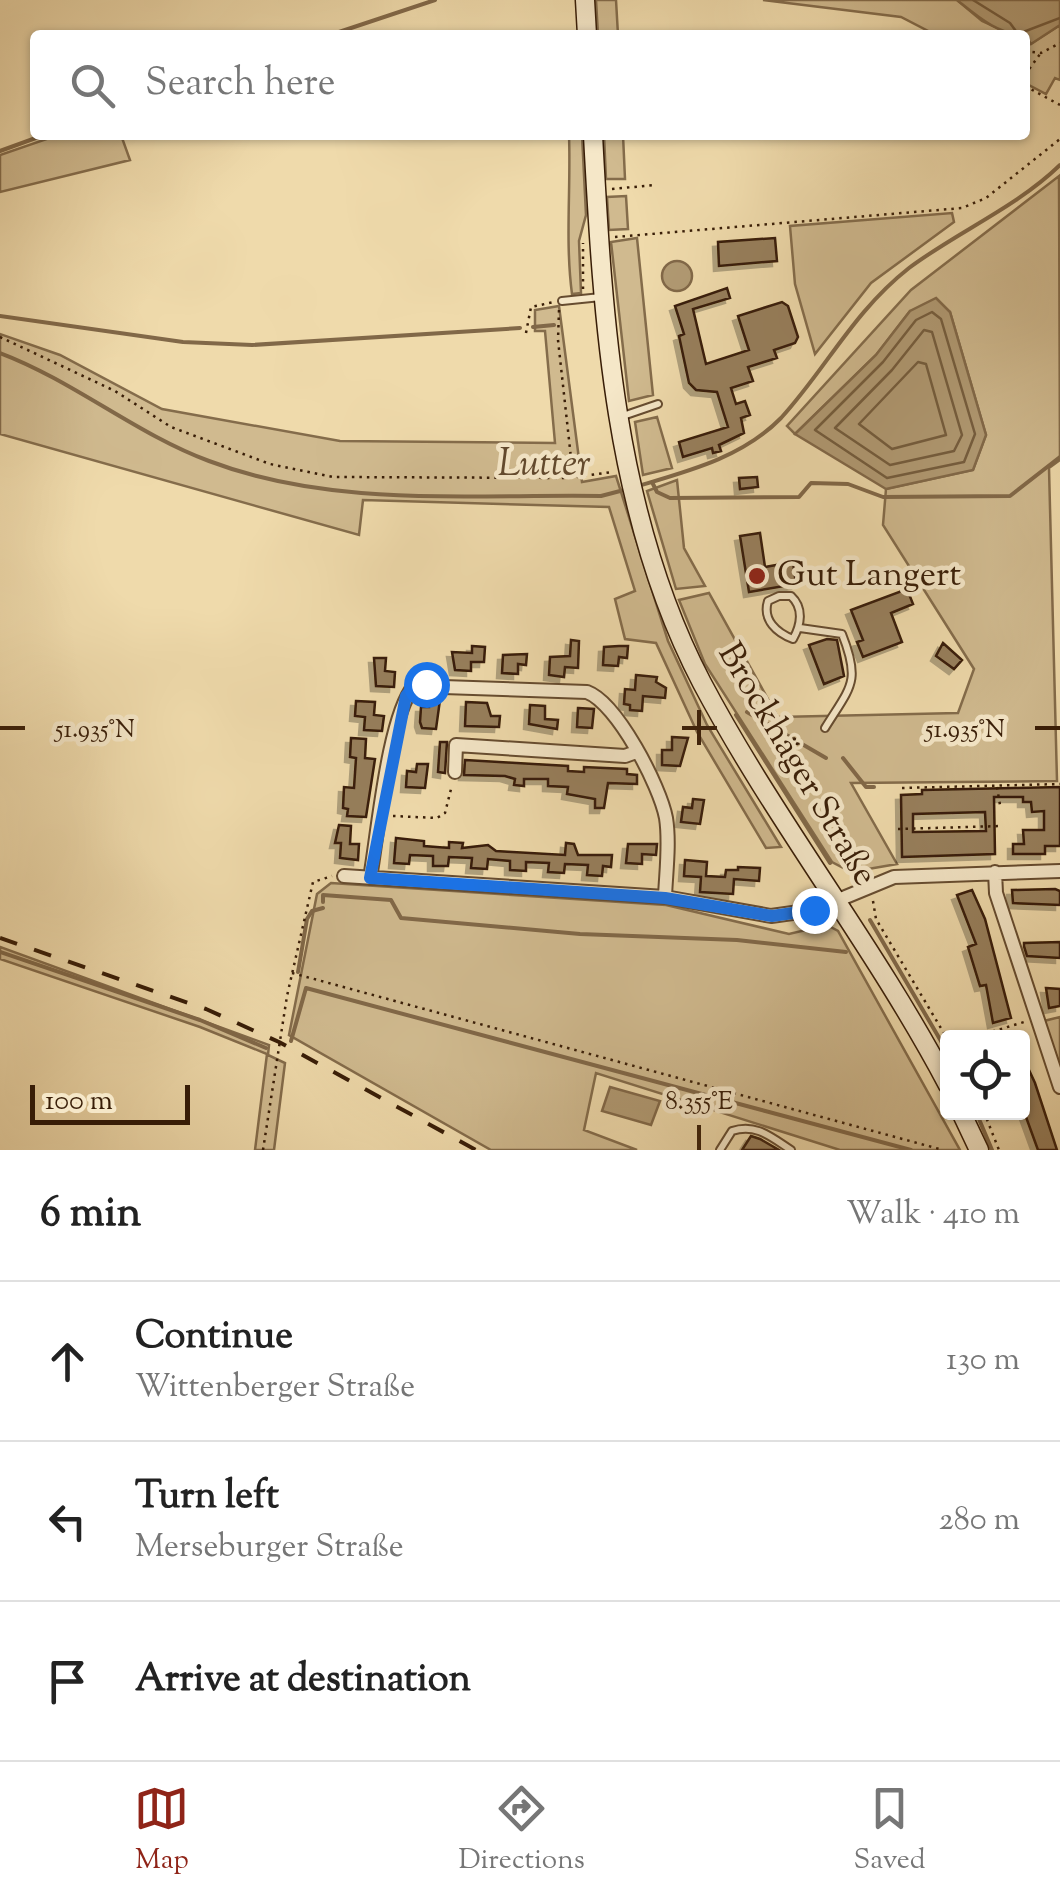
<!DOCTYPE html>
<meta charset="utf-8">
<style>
:root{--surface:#fff;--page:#f2f2f2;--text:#222;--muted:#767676;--line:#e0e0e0;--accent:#8f2418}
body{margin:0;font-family:"Sorts Mill Goudy",serif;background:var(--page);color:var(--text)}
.controls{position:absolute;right:30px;bottom:30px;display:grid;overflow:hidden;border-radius:10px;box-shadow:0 2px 8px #0004}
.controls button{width:90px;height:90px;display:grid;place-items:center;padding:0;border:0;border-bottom:2px solid var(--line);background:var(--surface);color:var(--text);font:50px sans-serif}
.scale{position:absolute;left:30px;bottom:25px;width:160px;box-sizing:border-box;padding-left:10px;border:5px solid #381d07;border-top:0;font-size:28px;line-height:35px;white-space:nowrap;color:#381d07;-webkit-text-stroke:8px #f5e7c8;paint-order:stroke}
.stop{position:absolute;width:30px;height:30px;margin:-22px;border:8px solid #1a73e8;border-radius:50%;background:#fff}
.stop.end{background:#1a73e8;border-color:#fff;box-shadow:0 2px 10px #0008}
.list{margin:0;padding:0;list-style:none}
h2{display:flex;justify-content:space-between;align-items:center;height:130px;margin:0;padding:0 40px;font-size:42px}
h2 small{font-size:32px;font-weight:400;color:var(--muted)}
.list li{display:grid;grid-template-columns:65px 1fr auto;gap:30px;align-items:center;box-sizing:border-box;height:160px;padding:0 40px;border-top:2px solid var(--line)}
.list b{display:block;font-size:38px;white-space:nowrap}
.list p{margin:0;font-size:32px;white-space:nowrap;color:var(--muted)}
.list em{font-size:32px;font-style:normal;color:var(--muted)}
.icon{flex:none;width:55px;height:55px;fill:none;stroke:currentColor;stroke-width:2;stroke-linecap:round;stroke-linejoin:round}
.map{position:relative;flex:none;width:1060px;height:1150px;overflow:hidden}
.search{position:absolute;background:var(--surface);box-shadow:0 2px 8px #0004;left:30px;right:30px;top:30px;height:110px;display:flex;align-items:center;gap:25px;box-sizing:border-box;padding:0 35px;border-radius:10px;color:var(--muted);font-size:38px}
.sheet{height:610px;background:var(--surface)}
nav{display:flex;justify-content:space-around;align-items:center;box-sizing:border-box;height:140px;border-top:2px solid var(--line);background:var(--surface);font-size:28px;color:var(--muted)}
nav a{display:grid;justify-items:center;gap:5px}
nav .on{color:var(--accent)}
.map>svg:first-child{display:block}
.green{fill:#d0ba8f;stroke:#846c4b;stroke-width:2.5}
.water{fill:#b19a73;stroke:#816848;stroke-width:2.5}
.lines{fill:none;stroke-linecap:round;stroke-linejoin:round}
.shore{stroke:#745c3d;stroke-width:2.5}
.stream{stroke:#816848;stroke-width:4}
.building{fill:#977f5c;stroke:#381d07;stroke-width:2.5;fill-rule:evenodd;filter:url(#shadow)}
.service-casing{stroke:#664c30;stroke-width:10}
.minor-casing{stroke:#664c30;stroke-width:16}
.secondary-casing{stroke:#381d07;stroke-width:21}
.path{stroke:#381d07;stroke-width:2.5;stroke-dasharray:2.5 5;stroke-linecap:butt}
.service{stroke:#f5e7c8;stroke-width:6}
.minor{stroke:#f5e7c8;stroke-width:12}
.secondary{stroke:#f5e7c8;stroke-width:18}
.rail{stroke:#381d07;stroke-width:4;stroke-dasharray:18 18;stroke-linecap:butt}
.route{stroke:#1a73e8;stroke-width:12}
.ticks{fill:none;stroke:#381d07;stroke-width:4}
.poi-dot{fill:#8f2418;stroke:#f5e7c8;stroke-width:4}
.labels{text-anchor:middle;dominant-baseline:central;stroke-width:9;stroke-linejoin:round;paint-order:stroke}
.poi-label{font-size:35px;fill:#381d07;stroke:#f5e7c8;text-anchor:start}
.street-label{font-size:35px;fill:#381d07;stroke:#f5e7c8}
.water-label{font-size:38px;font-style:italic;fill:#62492d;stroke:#f5e7c8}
.ticks-label{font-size:25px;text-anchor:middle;fill:#381d07;stroke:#f5e7c8;stroke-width:9;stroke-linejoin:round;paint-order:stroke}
</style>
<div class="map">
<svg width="1060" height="1150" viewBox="0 0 1060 1150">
<defs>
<filter id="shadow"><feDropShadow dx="-5" dy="5" stdDeviation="0" flood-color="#0004"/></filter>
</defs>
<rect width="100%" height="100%" fill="#efdaab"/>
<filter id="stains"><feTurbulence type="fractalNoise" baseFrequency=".002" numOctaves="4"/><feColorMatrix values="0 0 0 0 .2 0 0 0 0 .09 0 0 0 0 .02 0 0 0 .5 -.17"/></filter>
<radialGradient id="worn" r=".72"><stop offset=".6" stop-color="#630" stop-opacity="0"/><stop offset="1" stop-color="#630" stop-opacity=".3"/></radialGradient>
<path class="green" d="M 596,0 L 616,0 L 618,35 L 598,35 Z
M 763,0 L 957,0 L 982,21 L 1013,35 L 936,35 L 901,17 Z
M 1060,25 L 1060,80 L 1055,78 L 1046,94 L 1025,83 L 1025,41 L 1032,43 Z
M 58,135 L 121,135 L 130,160 L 0,192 L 0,155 Z
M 569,135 L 582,135 L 586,215 L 579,241 L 581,293 L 572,294 C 565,241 571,189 569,135 Z
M 604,135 L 623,135 L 625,179 L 606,179 Z
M 1059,176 L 1060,460 L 1049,468 L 1057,781 L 851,783 L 897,864 L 851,872 L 832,862 L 705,664 L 679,600 L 709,593 L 778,717 L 958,713 L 974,669 L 883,525 L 886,489 L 973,470 L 986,435 L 950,312 L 910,311 L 876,355 L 795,434 L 787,426 L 911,290 Z
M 626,196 L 628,229 L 609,230 L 607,197 Z
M 952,213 L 954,222 L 871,283 L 815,354 L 795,284 L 790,226 Z
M 637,238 L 653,395 L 629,401 L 611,242 Z
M 559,306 L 582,482 L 616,476 L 668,641 L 707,725 L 781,847 L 766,848 L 697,732 L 656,643 L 625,639 L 615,599 L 635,591 L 609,507 L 363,500 L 359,535 L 0,434 L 0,334 L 60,355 L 162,409 L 340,441 L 555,443 L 545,331 L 535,331 L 535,310 Z
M 657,417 L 672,468 L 643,475 L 635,422 Z
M 677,480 L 684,548 L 705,586 L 676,589 L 647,491 Z
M 331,883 L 666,905 L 789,934 L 827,925 L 838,931 L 960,1150 L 840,1150 L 596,1073 L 584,1130 L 637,1150 L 491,1150 L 289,1035 L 317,894 Z
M 0,947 L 269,1045 L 268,1055 L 285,1063 L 274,1150 L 255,1150 L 267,1054 L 200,1027 L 0,959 Z
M 1060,1017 L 1060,1066 L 1044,1021 Z"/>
<path class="water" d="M 957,0 L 1060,0 L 1060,25 L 1031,44 L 1025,35 C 998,35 977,16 957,0 Z
M662 276a15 15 0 1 1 30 0a15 15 0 1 1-30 0Z
M 936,298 L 950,312 L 986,435 L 973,470 L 886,489 L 795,434 L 876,355 L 910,311 Z
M 610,1087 L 660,1101 L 651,1125 L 602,1111 Z"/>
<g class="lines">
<path class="shore" d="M 973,0 L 1010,23 L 1018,34 L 1060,18
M 932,312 L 941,319 L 975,434 L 964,462 L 887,478 L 815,430 L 883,362 L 916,320 Z
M 924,330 L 932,332 L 962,435 L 954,451 L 890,465 L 835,428 L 892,370 Z
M 918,362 L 926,364 L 946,435 L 892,449 L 859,424 Z"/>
<path class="stream" d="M 330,35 L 435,0
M 0,151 L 44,135
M 0,316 L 183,342 L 252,345 L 520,328
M 533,327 L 554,325
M 0,353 C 74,381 136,434 209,461 C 332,508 471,494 601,496 L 624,490
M 652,482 L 657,492 L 670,498 L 799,497 L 811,483 L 848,484 L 883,497 L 1010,496 L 1060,457
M 638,486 C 689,471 743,457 781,418 C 826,369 853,312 909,268 C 957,232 1017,207 1060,165
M 747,712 L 826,758
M 736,715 L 830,863
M 843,758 L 866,787 L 874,787
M 323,902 L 323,895 L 391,900 L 401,918 L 580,934 L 737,940 L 846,952
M 870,920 L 948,1053
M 0,952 L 200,1020 L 266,1048
M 298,972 L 307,919 L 312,911 L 323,908
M 291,1041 L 306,988 L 911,1150
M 976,1112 L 992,1150"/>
</g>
<path class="building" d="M 775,238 L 777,261 L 719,266 L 718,242 Z
M 727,288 L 730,298 L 693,309 L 706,364 L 749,350 L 738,316 L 782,302 L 788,306 L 798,337 L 795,343 L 774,350 L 777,358 L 748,367 L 753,381 L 731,388 L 736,404 L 745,401 L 750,415 L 741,418 L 744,433 L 719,445 L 721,451 L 713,453 L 712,448 L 683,457 L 679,442 L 728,427 L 717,392 L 696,390 L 689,383 L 679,336 L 684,334 L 675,306 Z
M 757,477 L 758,487 L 740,489 L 739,478 Z
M 760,533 L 765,567 L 793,562 L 796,584 L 749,592 L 740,536 Z
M 907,589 L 913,604 L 891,613 L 902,642 L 863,657 L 857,642 L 863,640 L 851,610 Z
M 827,639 L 837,640 L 844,676 L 824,684 L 809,645 Z
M 571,640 L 579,641 L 578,668 L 565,667 L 564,677 L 549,675 L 550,657 L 570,656 Z
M 943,643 L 962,660 L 954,669 L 936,656 Z
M 472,646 L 485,647 L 484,662 L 471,662 L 471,671 L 455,670 L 452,652 L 472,653 Z
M 619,646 L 628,646 L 627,658 L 619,657 L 618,666 L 603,665 L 604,647 Z
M 527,654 L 526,665 L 518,664 L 518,674 L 502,673 L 503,655 Z
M 374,658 L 386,658 L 385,671 L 395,672 L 394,687 L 376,686 Z
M 636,675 L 657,677 L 656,682 L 666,688 L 665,698 L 643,696 L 642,711 L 630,710 L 630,705 L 624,704 L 625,689 L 635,690 Z
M 429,699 L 440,700 L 436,729 L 422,728 L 420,722 L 421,707 L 429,707 Z
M 356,701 L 375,702 L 374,715 L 384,716 L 382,731 L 364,730 L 365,717 L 355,716 Z
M 466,702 L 487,703 L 491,716 L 500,716 L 499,727 L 465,726 Z
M 530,705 L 545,706 L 545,719 L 558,720 L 557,729 L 529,724 Z
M 578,708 L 594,709 L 592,728 L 577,727 Z
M 672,737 L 688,738 L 680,766 L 662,765 L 662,750 L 672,750 Z
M 351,738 L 366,739 L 365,758 L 375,759 L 366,817 L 347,816 L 348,809 L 343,808 L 344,787 L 354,788 L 356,758 L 350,757 Z
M 440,742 L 447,742 L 445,773 L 438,772 Z
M 465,760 L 568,766 L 568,771 L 584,772 L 584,767 L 627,769 L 627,774 L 637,775 L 637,784 L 608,783 L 604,808 L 595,808 L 595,799 L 567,794 L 568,787 L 548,786 L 548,779 L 524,779 L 524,786 L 514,785 L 515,779 L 505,776 L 464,775 Z
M 417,764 L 428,764 L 425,788 L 406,787 L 407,771 L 416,772 Z
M 1060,787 L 1060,846 L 1045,846 L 1045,854 L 1013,854 L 1013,844 L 1024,844 L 1023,830 L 1044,830 L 1044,811 L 1032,812 L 1031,802 L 1023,802 L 1023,797 L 994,797 L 995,854 L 902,857 L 901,795 L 922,794 L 922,790 ZM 985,812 L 986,831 L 913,832 L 913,814 Z
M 693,799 L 704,800 L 700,824 L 681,822 L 683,807 L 692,808 Z
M 339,825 L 351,826 L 350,844 L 359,844 L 358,860 L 340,858 L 341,843 L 335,843 Z
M 396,838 L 424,841 L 424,846 L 449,848 L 449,842 L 463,843 L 462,848 L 488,845 L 496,851 L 565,855 L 566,843 L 574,844 L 578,855 L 612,855 L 611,867 L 603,866 L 602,876 L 587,875 L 588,865 L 565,864 L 564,873 L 548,872 L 549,863 L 526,862 L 526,871 L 510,870 L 510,861 L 488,859 L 487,869 L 471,868 L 472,858 L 449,857 L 448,866 L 433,866 L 433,856 L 410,855 L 409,864 L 394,863 Z
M 628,844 L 657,844 L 656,855 L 642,854 L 642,864 L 626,863 Z
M 685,860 L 707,862 L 706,876 L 725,877 L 726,870 L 738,870 L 738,867 L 760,868 L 759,881 L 734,879 L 733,894 L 700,892 L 701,877 L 684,876 Z
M 1055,889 L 1060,891 L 1060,905 L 1013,903 L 1012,890 Z
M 972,890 L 985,919 L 1011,1018 L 993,1023 L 986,985 L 980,986 L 968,947 L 976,944 L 957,895 Z
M 1060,942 L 1060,958 L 1027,956 L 1024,946 L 1024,943 Z
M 1046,988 L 1060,989 L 1060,1006 L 1049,1008 Z
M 1022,1055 L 1035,1083 L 1057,1150 L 1038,1150 L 1022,1106 Z
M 751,1136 L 760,1139 L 779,1150 L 742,1150 Z"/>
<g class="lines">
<g class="service-casing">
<path id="service" d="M 562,301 L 601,297
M 620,417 L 658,404
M 779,596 L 791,596 C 804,608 801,625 793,639 C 777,633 762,620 768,601 Z
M 800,628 L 842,634 C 861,682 851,686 825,728
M 720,1150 L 732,1131 C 756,1123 771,1137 791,1150"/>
</g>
<g class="minor-casing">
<path id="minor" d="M 455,772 L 456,745 L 625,756 L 636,752
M 995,872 L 996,893 L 1060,1087
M 344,876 L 665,897 L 771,916 L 814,910 L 894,877 L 1060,871
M 370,878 C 378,833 388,717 414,686 L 587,692 C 617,703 660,786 666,818 C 670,843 666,872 665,897"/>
</g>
<g class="secondary-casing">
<path id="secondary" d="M 585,0 L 587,35
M 593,135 C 603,320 614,515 702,683 C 775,821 874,945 948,1085
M 961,1112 L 979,1150"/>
</g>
<path class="path" d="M 987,32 L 994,35
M 1025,51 L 1041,53 L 1060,43
M 1025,75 L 1040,54
M 1025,86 L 1060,105
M 612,189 L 655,185
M 615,237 L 962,208 L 986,198 L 1060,139
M 583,289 L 583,243
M 559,310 L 558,340 L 573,476
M 526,333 L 531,307 L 554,302
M 0,337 L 115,391 L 171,427 L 270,464 L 333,477 L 569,478 L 612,472
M 997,787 L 1000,805
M 902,788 L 1060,784
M 393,816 L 437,818 L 445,813 L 452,785
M 898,829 L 1001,826
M 873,901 L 876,919 L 948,1040
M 292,973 L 943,1150
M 971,1038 L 1024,1022
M 984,1112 L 999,1150
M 263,1150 L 287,996 L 313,882 L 332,876"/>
<use href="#service" class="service"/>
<use href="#minor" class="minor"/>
<use href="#secondary" class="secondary"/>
<path class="rail" d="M 0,938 L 206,1009 L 279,1042 L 476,1150"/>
</g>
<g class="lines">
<path class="route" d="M 426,684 L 414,686 L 406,696 L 370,878 L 665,898 L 772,916 L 814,910"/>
</g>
<path class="ticks" d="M 699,710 L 699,745M 0,728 L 25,728M 682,728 L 717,728M 1035,728 L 1060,728M 699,1125 L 699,1150"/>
<circle class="poi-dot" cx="757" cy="576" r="10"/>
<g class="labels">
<g class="poi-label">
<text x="777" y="576">Gut Langert</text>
</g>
<g class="street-label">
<text transform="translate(796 765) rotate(59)">Brockhäger Straße</text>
</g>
<g class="water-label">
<text x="544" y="466">Lutter</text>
</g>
</g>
<g class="ticks-label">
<text x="95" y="737">51.935°N</text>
<text x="965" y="737">51.935°N</text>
<text x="699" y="1109">8.355°E</text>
</g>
<rect width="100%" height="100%" filter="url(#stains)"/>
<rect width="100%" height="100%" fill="url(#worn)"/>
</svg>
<div class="controls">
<button><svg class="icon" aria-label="locate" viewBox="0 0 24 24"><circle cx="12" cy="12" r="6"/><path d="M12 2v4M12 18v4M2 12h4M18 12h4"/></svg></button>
</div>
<div class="scale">100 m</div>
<div class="stop" style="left:426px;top:684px"></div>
<div class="stop end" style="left:814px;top:910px"></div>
<div class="search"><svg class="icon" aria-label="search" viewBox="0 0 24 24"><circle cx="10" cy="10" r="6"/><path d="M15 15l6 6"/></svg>Search here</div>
</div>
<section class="sheet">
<h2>6 min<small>Walk · 410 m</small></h2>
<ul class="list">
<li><svg class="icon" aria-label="ahead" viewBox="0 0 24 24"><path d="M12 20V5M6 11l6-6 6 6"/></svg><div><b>Continue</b><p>Wittenberger Straße</p></div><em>130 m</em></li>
<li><svg class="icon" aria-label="left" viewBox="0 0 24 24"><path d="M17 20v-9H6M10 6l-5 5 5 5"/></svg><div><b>Turn left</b><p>Merseburger Straße</p></div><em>280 m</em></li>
<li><svg class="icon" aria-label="arrive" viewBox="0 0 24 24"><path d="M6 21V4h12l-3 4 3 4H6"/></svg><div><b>Arrive at destination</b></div></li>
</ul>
</section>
<nav>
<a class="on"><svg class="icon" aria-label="map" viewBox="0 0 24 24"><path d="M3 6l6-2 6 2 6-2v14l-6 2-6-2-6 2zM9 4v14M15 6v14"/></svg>Map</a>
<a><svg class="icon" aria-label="directions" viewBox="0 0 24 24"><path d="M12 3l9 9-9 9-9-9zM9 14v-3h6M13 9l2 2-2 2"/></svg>Directions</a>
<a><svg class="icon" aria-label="saved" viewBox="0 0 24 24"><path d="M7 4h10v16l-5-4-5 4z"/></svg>Saved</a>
</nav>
